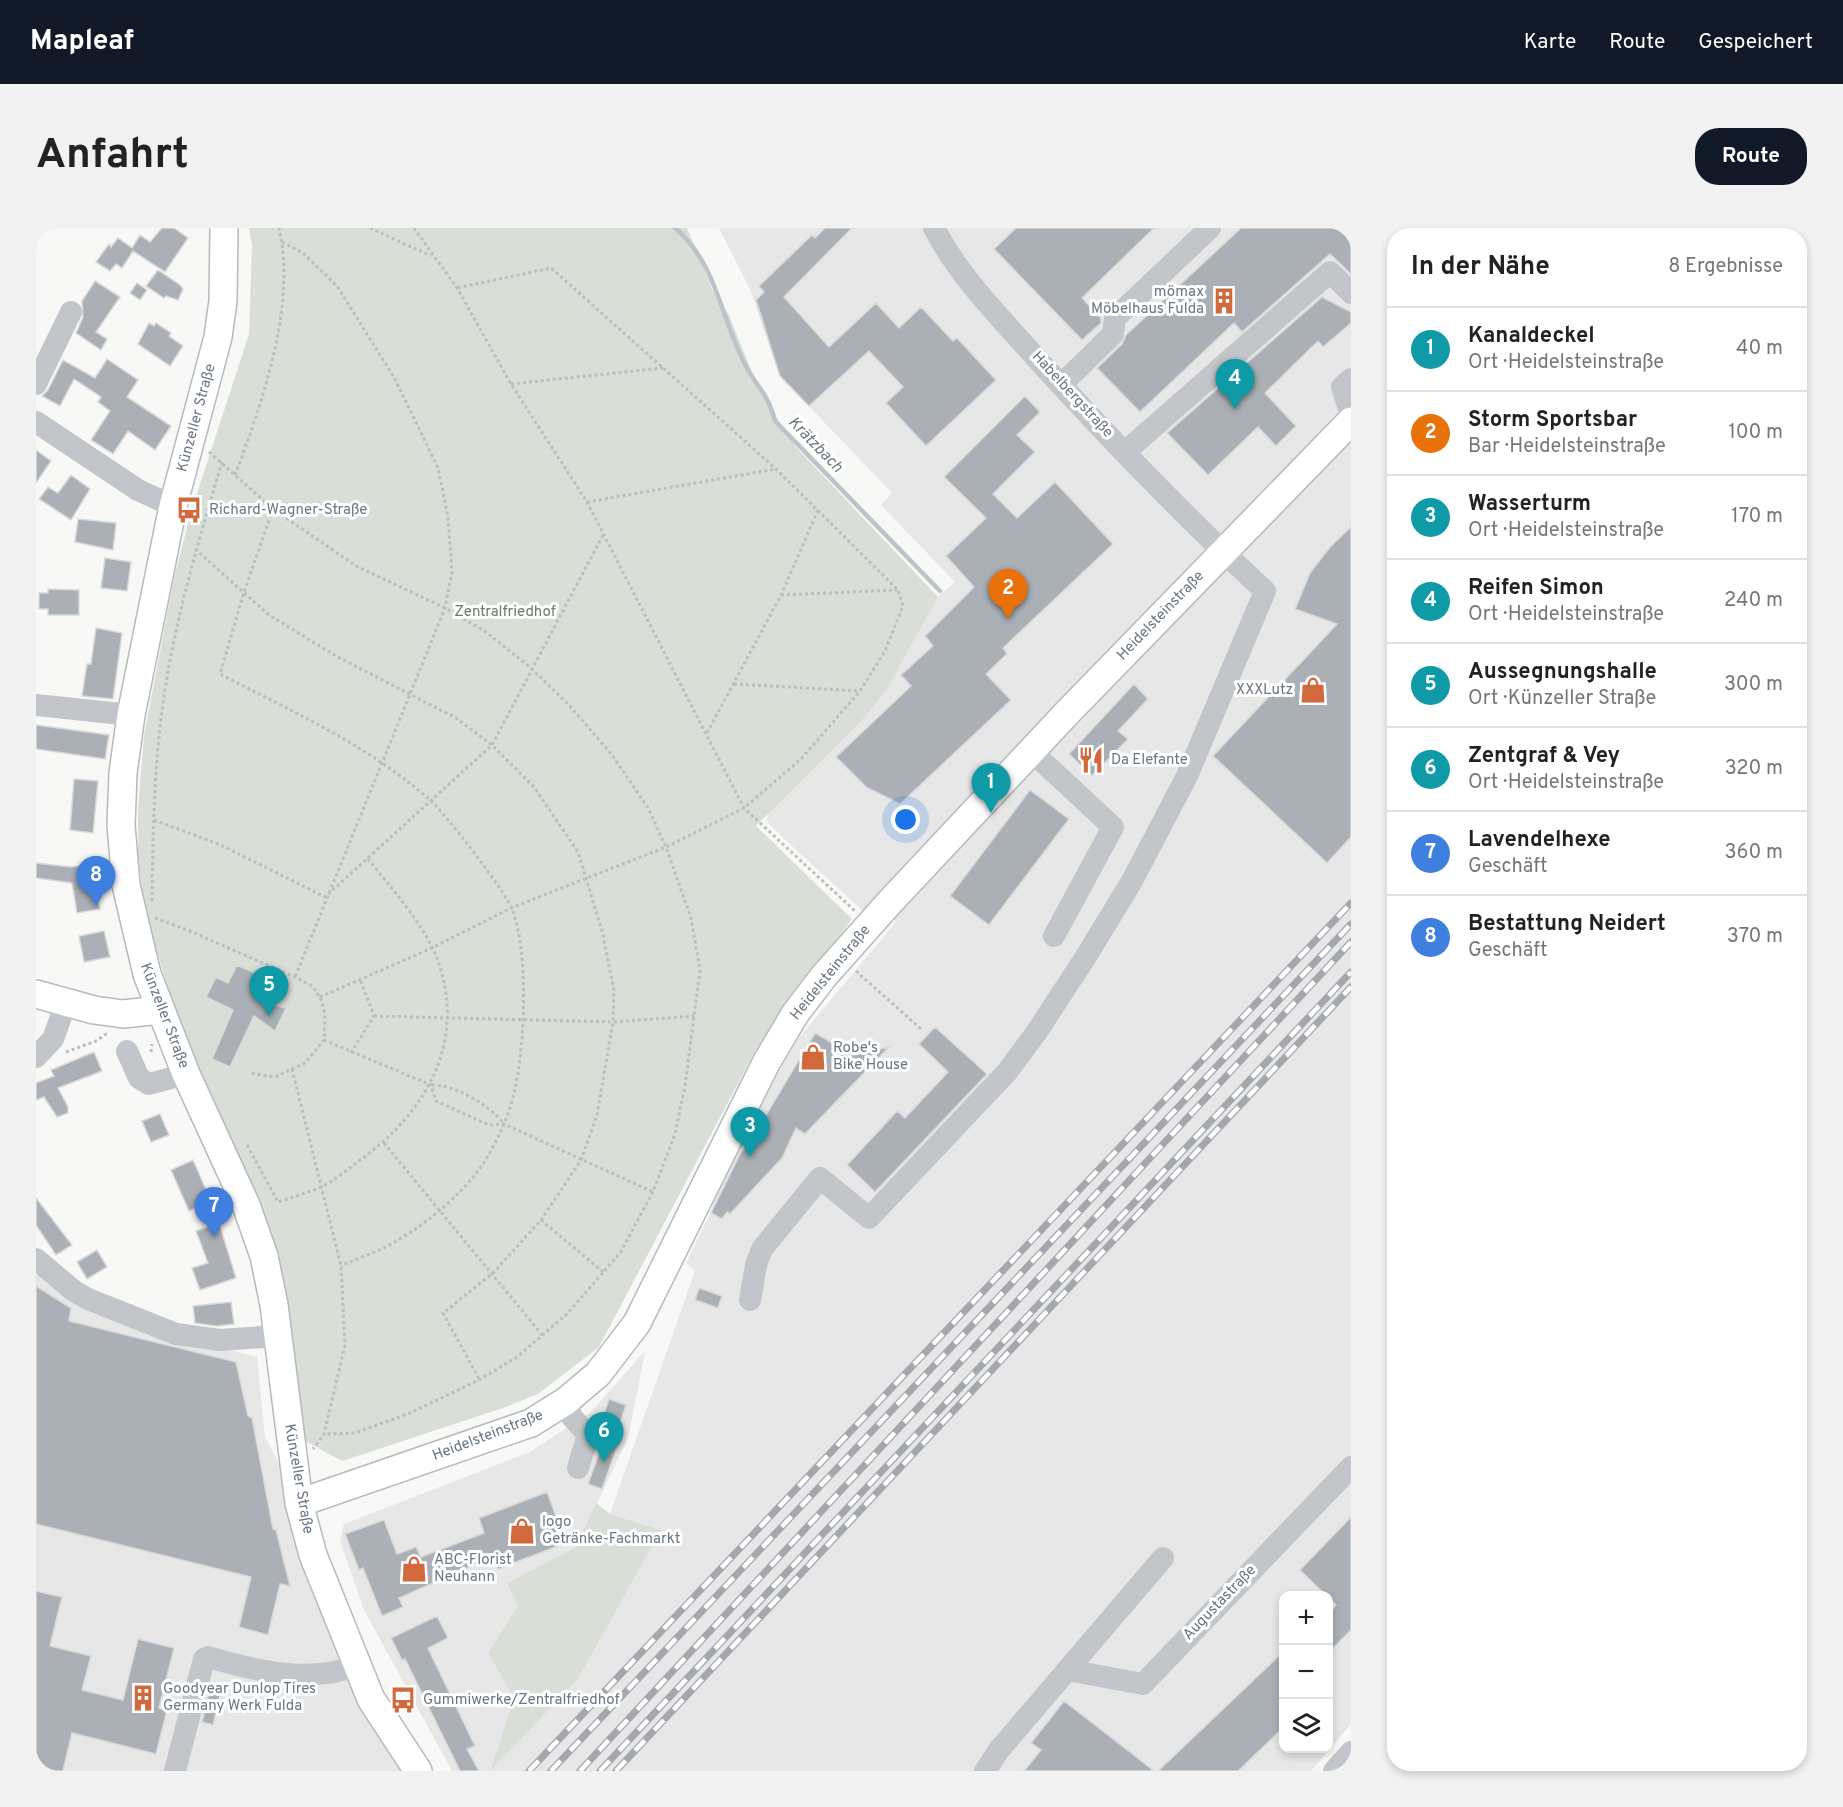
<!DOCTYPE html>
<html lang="de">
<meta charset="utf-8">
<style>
:root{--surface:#fff;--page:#f2f2f2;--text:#222;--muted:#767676;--line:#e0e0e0;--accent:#111827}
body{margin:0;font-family:Overpass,sans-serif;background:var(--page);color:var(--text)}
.controls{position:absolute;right:18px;bottom:18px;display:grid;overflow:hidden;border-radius:12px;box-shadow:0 3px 9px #0003}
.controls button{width:54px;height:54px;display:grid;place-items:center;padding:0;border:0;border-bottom:2px solid var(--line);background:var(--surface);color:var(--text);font:30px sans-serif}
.you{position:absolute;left:870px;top:592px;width:21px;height:21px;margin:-15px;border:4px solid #fff;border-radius:50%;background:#1a73e8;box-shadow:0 0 0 9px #1a73e833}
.badge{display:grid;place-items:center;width:39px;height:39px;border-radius:50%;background:var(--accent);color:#fff;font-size:20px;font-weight:700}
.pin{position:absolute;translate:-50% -50px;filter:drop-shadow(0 2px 3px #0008)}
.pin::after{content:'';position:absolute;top:32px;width:21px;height:18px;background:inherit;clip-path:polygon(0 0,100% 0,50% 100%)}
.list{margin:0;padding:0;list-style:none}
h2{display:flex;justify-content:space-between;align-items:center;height:78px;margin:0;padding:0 24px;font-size:26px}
h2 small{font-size:20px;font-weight:400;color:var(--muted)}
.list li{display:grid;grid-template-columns:39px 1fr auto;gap:18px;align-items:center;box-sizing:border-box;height:84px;padding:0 24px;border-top:2px solid var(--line)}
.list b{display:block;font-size:22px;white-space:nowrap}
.list p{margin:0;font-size:20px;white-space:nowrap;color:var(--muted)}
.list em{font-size:20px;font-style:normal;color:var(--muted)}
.icon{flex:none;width:33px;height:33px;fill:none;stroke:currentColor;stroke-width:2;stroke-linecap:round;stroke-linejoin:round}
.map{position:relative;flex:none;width:1315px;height:1543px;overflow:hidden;border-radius:24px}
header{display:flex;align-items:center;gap:36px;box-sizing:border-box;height:84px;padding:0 30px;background:var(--accent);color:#fff}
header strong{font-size:28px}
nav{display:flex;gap:33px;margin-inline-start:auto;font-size:21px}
.intro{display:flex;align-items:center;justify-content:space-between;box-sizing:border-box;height:144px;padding:0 36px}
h1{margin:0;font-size:42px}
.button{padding:15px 27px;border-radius:24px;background:var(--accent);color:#fff;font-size:21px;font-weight:700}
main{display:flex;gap:36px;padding:0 36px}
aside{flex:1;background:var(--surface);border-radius:24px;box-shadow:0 3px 9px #0003}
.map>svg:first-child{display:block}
.built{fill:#e6e7e6;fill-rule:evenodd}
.green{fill:#d9ded7}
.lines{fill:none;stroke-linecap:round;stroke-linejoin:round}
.stream{stroke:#bbc4c8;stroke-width:4.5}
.building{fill:#aab0b5;stroke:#d9dad8;stroke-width:1.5}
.major-casing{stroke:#b6b9bd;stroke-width:30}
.path{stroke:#bcbec0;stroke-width:3;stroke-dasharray:3 3;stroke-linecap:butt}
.minor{stroke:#c2c5c9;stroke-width:22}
.major{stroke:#fff;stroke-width:27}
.rail-casing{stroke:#a4a8ae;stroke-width:7}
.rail{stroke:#fff;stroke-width:4.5;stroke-dasharray:14;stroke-linecap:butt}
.labels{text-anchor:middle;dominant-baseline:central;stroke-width:6;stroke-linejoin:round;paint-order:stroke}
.poi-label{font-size:15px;fill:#6a7683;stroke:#fff;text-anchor:start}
.street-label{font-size:15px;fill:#6a7683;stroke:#fff}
.park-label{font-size:15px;fill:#6b7b68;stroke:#fff}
.water-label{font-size:16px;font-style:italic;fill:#66777f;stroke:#fff}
</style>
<header>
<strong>Mapleaf</strong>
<nav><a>Karte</a><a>Route</a><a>Gespeichert</a></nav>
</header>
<div class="intro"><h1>Anfahrt</h1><a class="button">Route</a></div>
<main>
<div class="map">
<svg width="1315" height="1543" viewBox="0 0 1315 1543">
<rect width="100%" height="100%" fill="#f8f8f6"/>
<path class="built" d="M 683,0 L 1315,0 L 1315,1496 L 1275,1543 L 416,1543 L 328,1382 L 304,1313 L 308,1296 L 494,1224 L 554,1185 L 609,1123 L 592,1210 L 540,1319 L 471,1355 L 482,1378 L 452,1425 L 478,1470 L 454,1542 L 625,1302 L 574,1286 L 659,1043 L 650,1035 L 672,990 L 698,921 L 762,811 L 861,693 L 826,682 L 745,608 L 731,593 L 732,585 L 826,492 L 850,463 L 902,369 L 919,354 L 845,277 L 856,265 L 743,147 L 714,61 ZM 1248,1368 L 1292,1368 L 1292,1520 L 1248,1520 Z
M 0,1044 L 58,1086 L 221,1129 L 229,1209 L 263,1275 L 271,1305 L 383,1543 L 0,1543 Z"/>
<path class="green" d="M 213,0 L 651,0 L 677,63 L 693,87 L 723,162 L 759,218 L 902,369 L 850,463 L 826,492 L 720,598 L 816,691 L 719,823 L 563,1119 L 502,1166 L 467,1180 L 306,1233 L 269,1213 L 254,1133 L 169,866 L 136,775 L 116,706 L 107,670 L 102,625 L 102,581 L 108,508 L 138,350 L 155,284 L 213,106 L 216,18 Z
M 560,1275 L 574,1286 L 625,1302 L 541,1452 L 454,1543 L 478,1470 L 452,1425 L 482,1378 L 471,1355 L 540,1319 Z"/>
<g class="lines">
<path class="stream" d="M 639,0 C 682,36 685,94 711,140 C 723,162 732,166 739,193 L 904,363"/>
</g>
<path class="building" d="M 126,0 L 138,0 L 152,10 L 129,44 L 97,23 L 86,40 L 80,36 L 74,43 L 60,34 L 73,16 L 75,19 L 82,10 L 96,20 L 104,7 L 114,14 Z
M 789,0 L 816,0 L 748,69 L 793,119 L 840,75 L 863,100 L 885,79 L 917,113 L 921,110 L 960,152 L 890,218 L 850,175 L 867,159 L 833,123 L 773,178 L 744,148 L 720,72 L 728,64 L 723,58 L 776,7 L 779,10 Z
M 980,0 L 1118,0 L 1046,70 L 1065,90 L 1065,95 L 1046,112 L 958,21 Z
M 1205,0 L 1315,0 L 1315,46 L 1294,26 L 1206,104 L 1198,95 L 1104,184 L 1061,140 L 1086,116 L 1090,107 Z
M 122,42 L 144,57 L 147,61 L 142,72 L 130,68 L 128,70 L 110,58 Z
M 59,53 L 84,69 L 60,104 L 71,111 L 65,122 L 40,105 L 47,89 L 46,73 Z
M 101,55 L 111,62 L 104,72 L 94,65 Z
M 1286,69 L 1315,84 L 1315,95 L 1287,119 L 1282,113 L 1229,165 L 1260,198 L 1240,218 L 1222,199 L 1172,247 L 1131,205 Z
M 113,95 L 118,98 L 120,95 L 135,105 L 133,108 L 147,118 L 134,138 L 102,116 Z
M 71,131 L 102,152 L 91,169 L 135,198 L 119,222 L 92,203 L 77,226 L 55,212 L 74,183 L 62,174 L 65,169 L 38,151 L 24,178 L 6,168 L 12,162 L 27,132 L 59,150 Z
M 989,168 L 1004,184 L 981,207 L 999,224 L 957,266 L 981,290 L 1019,254 L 1077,316 L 967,420 L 971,426 L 950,446 L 975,472 L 864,576 L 830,559 L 800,529 L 875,458 L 865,447 L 897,418 L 889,408 L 938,359 L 910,328 L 950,290 L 908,249 Z
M 0,222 L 15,233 L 0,255 Z
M 35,247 L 54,261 L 35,292 L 3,271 L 12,259 L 22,265 Z
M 42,291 L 80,295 L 77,322 L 39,314 Z
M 1315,299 L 1315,609 L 1291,635 L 1177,528 L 1301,396 L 1259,381 L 1274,345 L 1294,319 Z
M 69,330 L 95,334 L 91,363 L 65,360 Z
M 12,361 L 43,362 L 43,387 L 12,387 L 12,381 L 3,381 L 3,365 L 12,365 Z
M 60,400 L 86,405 L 77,471 L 46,468 L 51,436 L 55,436 Z
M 1098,456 L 1112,471 L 1082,503 L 1092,511 L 1056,548 L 1033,526 Z
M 0,497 L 73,507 L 69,531 L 0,521 Z
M 38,551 L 62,553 L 57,605 L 34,602 Z
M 994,562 L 1033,591 L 953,697 L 914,668 Z
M 0,635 L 35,639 L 56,636 L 64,681 L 41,685 L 36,655 L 0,650 Z
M 68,703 L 74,729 L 48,734 L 43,708 Z
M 201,737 L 235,752 L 225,774 L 250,780 L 239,803 L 218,788 L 194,839 L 176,831 L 197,782 L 170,769 L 180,749 L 192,755 Z
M 899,799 L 951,846 L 839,964 L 811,937 L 861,883 L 869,890 L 912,844 L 883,816 Z
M 779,805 L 817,827 L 853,819 L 769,906 L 760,900 L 746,930 L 694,986 L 691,984 L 686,991 L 675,985 L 705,924 L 711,919 Z
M 58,824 L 66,843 L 22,860 L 32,879 L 32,885 L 21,889 L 8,869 L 0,872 L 0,855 L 18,848 L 15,842 Z
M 124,886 L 133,907 L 115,914 L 106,893 Z
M 157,932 L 175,973 L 153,983 L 135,942 Z
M 0,970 L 36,1017 L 20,1027 L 0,997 Z
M 183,995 L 200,1050 L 164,1062 L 156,1040 L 172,1035 L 160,1003 Z
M 61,1022 L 71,1039 L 51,1051 L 41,1034 Z
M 0,1058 L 35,1080 L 33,1093 L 200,1134 L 212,1188 L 216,1190 L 237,1301 L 240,1302 L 254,1358 L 244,1356 L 232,1407 L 203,1399 L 215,1349 L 0,1296 Z
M 663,1060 L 686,1068 L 682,1080 L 659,1072 Z
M 195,1074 L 198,1096 L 181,1098 L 159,1095 L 157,1078 Z
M 573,1171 L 590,1177 L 580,1207 L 577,1206 L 584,1211 L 566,1261 L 552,1256 L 571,1204 L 563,1200 Z
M 511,1264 L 530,1315 L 462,1341 L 457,1329 L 363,1370 L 367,1379 L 346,1388 L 327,1340 L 323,1342 L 309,1306 L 348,1292 L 361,1326 L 380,1319 L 385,1329 L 448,1305 L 443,1290 Z
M 1315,1289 L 1315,1402 L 1293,1424 L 1293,1385 L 1300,1377 L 1264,1342 Z
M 0,1363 L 26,1369 L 14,1418 L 55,1428 L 46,1462 L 87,1472 L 102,1411 L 138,1420 L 123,1480 L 131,1482 L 120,1526 L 36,1505 L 27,1543 L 0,1543 Z
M 401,1388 L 412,1410 L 392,1420 L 439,1518 L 431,1521 L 443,1543 L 424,1543 L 369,1431 L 366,1432 L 355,1410 Z
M 1248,1423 L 1248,1499 L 1202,1543 L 1122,1543 Z
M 175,1456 L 186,1459 L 177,1497 L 166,1494 Z
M 1028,1473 L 1099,1528 L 1118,1543 L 988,1543 L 1005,1522 L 995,1515 Z"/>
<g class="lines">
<g class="major-casing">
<path id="major" d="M 188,0 L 187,73 L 182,109 L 137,278 L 95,487 L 87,545 L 85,597 L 90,657 L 111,746 L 150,846 L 210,977 L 228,1028 L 238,1077 L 263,1275 L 277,1327 L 335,1471 L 382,1543
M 0,766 L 58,782 L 87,786 L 124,782
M 263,1275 L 495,1195 L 530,1173 L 562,1146 L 601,1095 L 730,835 L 759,786 L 788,748 L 853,675 L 1031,485 L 1315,193"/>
</g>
<path class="path" d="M 334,0 L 395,28
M 378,0 L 421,60 L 475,156 L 551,274 L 708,580 L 819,683
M 246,14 L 267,25 L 301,58 L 359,151 L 402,240 L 412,289 L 416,344 L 409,380 L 259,749
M 475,156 L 627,140
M 173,224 L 237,281 L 320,338 L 409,380 L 450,404 L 495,440 L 534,478 L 576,527 L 612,580 L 630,619 L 655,690 L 664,742 L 649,858 L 639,906 L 617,964 L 584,1025 L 532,1085 L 481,1129 L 443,1152 L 374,1185 L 319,1205 L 288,1206
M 199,247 C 226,175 261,77 243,0
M 551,274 L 740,241
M 237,281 L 208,364 L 184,446 C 257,484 332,517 394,572 C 410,586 468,662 476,681 C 493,723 489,816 479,861 C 474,886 461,914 447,936 C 425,968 389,997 355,1016 C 340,1025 321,1030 305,1038
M 159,321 L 233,387 L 300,428 L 420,490 L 456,517 L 498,559 L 542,624 L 566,703 L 578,762 L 577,794 L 561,887 L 545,932 L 505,992 L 457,1045 L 407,1085 L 443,1151
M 745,367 L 861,362
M 698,456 L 824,463
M 671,505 L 745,367 L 782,282
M 118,592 L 185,617 L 289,669 L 456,517 L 567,307
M 116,673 C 117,605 118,535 128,468 C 140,388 163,311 186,234
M 119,690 L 149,701 L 259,749 L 276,758 L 284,769 L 289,786 L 288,812 L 269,835 L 239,849 L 213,845
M 820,743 L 886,802
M 284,769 L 396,720 L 475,680 L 630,619 L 708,580 L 765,531 L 824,463 L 849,423 L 867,378 L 862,362 L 740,241 L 515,40 L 421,60
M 338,788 L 577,794 L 659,788
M 288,812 L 395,857 L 400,873 L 453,897 L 468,896 L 617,964
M 30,824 L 60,813 L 73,804
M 115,824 L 116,816
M 315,825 L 338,788 L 324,751
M 256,841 L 305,1038 L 309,1117 L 288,1206 L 277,1221
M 396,857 C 418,856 455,878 468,896
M 348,915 L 507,1108
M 211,917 L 242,974 C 256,969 271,965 285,959 C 298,953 311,942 323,933 C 389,885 431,816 402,733 C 389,697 355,660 332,631
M 505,992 L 567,1044"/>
<path class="minor" d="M 1315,151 L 1306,159 L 1315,187
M 0,156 L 35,84
M 1025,157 L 1077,106 L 1079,90 L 1174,0
M 0,194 L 102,262 L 137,278
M 1089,224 L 1294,44 L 1315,65
M 0,477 L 95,487
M 995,523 L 1077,599 L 1018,708
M 91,823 L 103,850 L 113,856 L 150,846
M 0,829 L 17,811 L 30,775
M 0,1031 L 38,1063 L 52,1071 L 140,1106 L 184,1112 L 241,1108
M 714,1072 L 720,1037 L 726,1021 L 784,950 L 833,990 L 971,844 L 1000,805 L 1049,730 L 1096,653 L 1151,548 L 1229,363 C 1150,290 1075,212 1002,132 C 965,90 924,50 898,0
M 530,1173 L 536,1189 L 552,1207 L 542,1240
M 1031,1442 L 1107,1456 L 1315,1239
M 139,1543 L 168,1431 L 172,1429 C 220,1443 271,1456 320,1438
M 949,1543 L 963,1522 L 1127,1330
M 1298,1543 L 1315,1524"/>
<use href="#major" class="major"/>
<g class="rail-casing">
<path id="rail" d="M 493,1543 L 1315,675
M 515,1543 L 1315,696
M 544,1543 L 1315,714
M 564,1543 L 1315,744
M 580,1543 L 1315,759"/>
</g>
<use href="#rail" class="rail"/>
</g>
<defs>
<g id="building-bare" transform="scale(2.07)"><path d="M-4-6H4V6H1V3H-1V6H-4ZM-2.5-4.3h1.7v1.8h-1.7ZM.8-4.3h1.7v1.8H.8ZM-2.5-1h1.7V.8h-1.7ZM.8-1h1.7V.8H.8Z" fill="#d1693d" stroke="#fff" stroke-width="2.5" paint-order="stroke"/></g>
<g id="bus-bare" transform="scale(2.07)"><path d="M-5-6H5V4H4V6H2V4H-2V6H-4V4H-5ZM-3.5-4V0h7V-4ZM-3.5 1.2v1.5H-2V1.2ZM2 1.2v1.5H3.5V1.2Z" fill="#d1693d" stroke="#fff" stroke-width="2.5" paint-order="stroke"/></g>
<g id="shop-bare" transform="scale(2.07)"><path d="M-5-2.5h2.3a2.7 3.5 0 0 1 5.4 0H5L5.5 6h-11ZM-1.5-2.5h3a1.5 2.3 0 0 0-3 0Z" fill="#d1693d" stroke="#fff" stroke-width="2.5" paint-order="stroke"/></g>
<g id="restaurant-bare" transform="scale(2.07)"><path d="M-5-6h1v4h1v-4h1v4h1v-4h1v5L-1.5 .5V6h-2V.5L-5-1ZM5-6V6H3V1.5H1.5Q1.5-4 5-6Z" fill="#d1693d" stroke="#fff" stroke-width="2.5" paint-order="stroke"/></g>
</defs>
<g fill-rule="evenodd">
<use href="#building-bare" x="1188" y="73"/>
<use href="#bus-bare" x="153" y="282"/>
<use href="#shop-bare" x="1277" y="462"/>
<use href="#restaurant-bare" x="1055" y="532"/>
<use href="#shop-bare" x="777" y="829"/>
<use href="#shop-bare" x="486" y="1303"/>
<use href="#shop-bare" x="378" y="1341"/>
<use href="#building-bare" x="107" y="1470"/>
<use href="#bus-bare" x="367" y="1472"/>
</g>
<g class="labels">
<g class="poi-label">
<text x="1168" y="64" text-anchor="end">mömax<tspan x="1168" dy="17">Möbelhaus Fulda</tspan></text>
<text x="173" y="282">Richard-Wagner-Straße</text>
<text x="1257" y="462" text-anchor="end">XXXLutz</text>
<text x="1075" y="532">Da Elefante</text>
<text x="797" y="820">Robe's<tspan x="797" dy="17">Bike House</tspan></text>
<text x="506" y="1294">logo<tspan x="506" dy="17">Getränke-Fachmarkt</tspan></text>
<text x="398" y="1332">ABC-Florist<tspan x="398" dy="17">Neuhann</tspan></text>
<text x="127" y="1461">Goodyear Dunlop Tires<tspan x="127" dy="17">Germany Werk Fulda</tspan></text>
<text x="387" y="1472">Gummiwerke/Zentralfriedhof</text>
</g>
<g class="street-label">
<text transform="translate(1036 167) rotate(47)">Habelbergstraße</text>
<text transform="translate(161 190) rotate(-75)">Künzeller Straße</text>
<text transform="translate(1125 388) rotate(-46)">Heidelsteinstraße</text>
<text transform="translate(795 745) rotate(-51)">Heidelsteinstraße</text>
<text transform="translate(128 788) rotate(69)">Künzeller Straße</text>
<text transform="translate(452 1208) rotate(-21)">Heidelsteinstraße</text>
<text transform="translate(262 1251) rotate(80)">Künzeller Straße</text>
<text transform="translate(1184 1375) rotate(-46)">Augustastraße</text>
</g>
<g class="park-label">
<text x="469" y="384">Zentralfriedhof</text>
</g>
<g class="water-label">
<text transform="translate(779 217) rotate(46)">Krätzbach</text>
</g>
</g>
</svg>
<div class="controls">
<button>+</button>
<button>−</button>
<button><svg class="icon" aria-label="layers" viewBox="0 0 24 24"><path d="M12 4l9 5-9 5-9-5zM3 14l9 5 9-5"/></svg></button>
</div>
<div class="you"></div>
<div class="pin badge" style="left:955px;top:585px;background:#0f9aa8">1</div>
<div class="pin badge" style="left:972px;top:391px;background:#e8710a">2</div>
<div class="pin badge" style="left:714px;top:929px;background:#0f9aa8">3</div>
<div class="pin badge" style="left:1199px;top:181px;background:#0f9aa8">4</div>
<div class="pin badge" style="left:233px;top:788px;background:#0f9aa8">5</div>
<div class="pin badge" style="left:568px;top:1234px;background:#0f9aa8">6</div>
<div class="pin badge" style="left:178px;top:1009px;background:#3f7fe0">7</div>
<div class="pin badge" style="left:60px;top:678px;background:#3f7fe0">8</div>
</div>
<aside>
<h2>In der Nähe<small>8 Ergebnisse</small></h2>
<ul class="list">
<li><span class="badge" style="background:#0f9aa8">1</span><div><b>Kanaldeckel</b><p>Ort · Heidelsteinstraße</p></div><em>40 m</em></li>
<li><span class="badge" style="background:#e8710a">2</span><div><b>Storm Sportsbar</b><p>Bar · Heidelsteinstraße</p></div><em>100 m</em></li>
<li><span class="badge" style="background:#0f9aa8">3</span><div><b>Wasserturm</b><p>Ort · Heidelsteinstraße</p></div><em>170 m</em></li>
<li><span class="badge" style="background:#0f9aa8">4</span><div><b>Reifen Simon</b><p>Ort · Heidelsteinstraße</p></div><em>240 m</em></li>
<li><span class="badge" style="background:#0f9aa8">5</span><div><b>Aussegnungshalle</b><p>Ort · Künzeller Straße</p></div><em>300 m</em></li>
<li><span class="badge" style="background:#0f9aa8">6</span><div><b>Zentgraf &amp; Vey</b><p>Ort · Heidelsteinstraße</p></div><em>320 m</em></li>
<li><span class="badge" style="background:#3f7fe0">7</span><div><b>Lavendelhexe</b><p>Geschäft</p></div><em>360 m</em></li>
<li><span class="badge" style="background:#3f7fe0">8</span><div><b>Bestattung Neidert</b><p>Geschäft</p></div><em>370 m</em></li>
</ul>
</aside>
</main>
